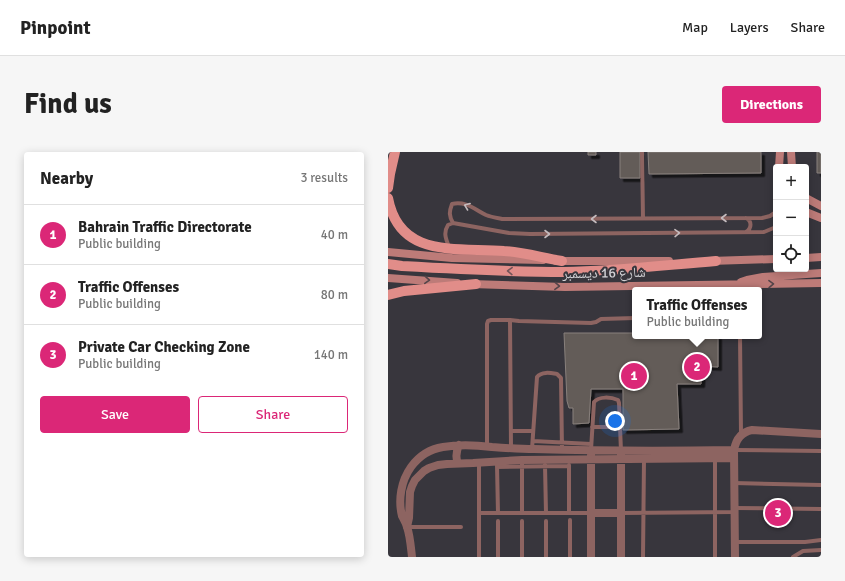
<!DOCTYPE html>
<meta charset="utf-8">
<style>
:root{--surface:#fff;--page:#f6f6f6;--text:#222;--muted:#767676;--line:#e0e0e0;--accent:#db2777}
body{margin:0;font-family:Signika,"Noto Naskh Arabic",sans-serif;background:var(--page);color:var(--text)}
.controls{position:absolute;right:12px;top:12px;display:grid;overflow:hidden;border-radius:4px;box-shadow:0 2px 10px #0003}
.controls button{width:36px;height:36px;display:grid;place-items:center;padding:0;border:0;border-bottom:1px solid var(--line);background:var(--surface);color:var(--text);font:20px sans-serif}
.you{position:absolute;left:227px;top:269px;width:14px;height:14px;margin:-10px;border:3px solid #fff;border-radius:50%;background:#1a73e8;box-shadow:0 0 0 6px #1a73e833}
.badge{display:grid;place-items:center;width:26px;height:26px;border-radius:50%;background:var(--accent);color:#fff;font-size:13px;font-weight:700}
.pin{position:absolute;translate:-50% -50%;border:2px solid #fff;box-shadow:0 1px 4px #0006}
.popup{position:absolute;left:244px;top:135px;width:130px;height:52px;box-sizing:border-box;display:grid;place-content:center;border-radius:4px;background:var(--surface);filter:drop-shadow(0 1px 3px #0005);font-size:13px;white-space:nowrap;color:var(--muted)}
.popup b{font-size:15px;color:var(--text)}
.popup::after{content:'';position:absolute;left:50%;top:100%;margin-left:-8px;border:8px solid transparent;border-top-color:var(--surface)}
.list{margin:0;padding:0;list-style:none}
h2{display:flex;justify-content:space-between;align-items:center;height:52px;margin:0;padding:0 16px;font-size:17px}
h2 small{font-size:13px;font-weight:400;color:var(--muted)}
.list li{display:grid;grid-template-columns:26px 1fr auto;gap:12px;align-items:center;box-sizing:border-box;height:60px;padding:0 16px;border-top:1px solid var(--line)}
.list b{display:block;font-size:15px;white-space:nowrap}
.list p{margin:0;font-size:13px;white-space:nowrap;color:var(--muted)}
.list em{font-size:13px;font-style:normal;color:var(--muted)}
.actions{display:flex;gap:8px;padding:12px 16px}
.actions a{flex:1;padding:9px 0;border:1px solid var(--accent);border-radius:4px;text-align:center;font-size:14px;color:var(--accent)}
.actions .main{background:var(--accent);color:#fff}
.icon{flex:none;width:22px;height:22px;fill:none;stroke:currentColor;stroke-width:2;stroke-linecap:round;stroke-linejoin:round}
.map{position:relative;flex:none;width:433px;height:405px;overflow:hidden;border-radius:4px}
header{display:flex;align-items:center;gap:24px;box-sizing:border-box;height:56px;padding:0 20px;background:var(--surface);border-bottom:1px solid var(--line)}
header strong{font-size:19px}
nav{display:flex;gap:22px;margin-inline-start:auto;font-size:14px}
.intro{display:flex;align-items:center;justify-content:space-between;box-sizing:border-box;height:96px;padding:0 24px}
h1{margin:0;font-size:28px}
.button{padding:10px 18px;border-radius:4px;background:var(--accent);color:#fff;font-size:14px;font-weight:700}
main{display:flex;gap:24px;padding:0 24px}
aside{flex:1;background:var(--surface);border-radius:4px;box-shadow:0 2px 10px #0003}
.map>svg:first-child{display:block}
.building{fill:#635c58;stroke:#88807c;filter:url(#shadow)}
.lines{fill:none;stroke-linecap:round;stroke-linejoin:round}
.lane{stroke:#8d6461;stroke-width:4}
.street{stroke:#8d6461;stroke-width:8}
.secondary{stroke:#bd7b78;stroke-width:8}
.primary{stroke:#e18d89;stroke-width:10}
.oneway{stroke:#c4bbbe}
.oneway2{stroke:#735458}
.oneway3{stroke:#534449}
.labels{text-anchor:middle;dominant-baseline:central;stroke-width:4;stroke-linejoin:round;paint-order:stroke}
.street-label{font-size:14px;fill:#d2d1d5;stroke:#38363d}
</style>
<header>
<strong>Pinpoint</strong>
<nav><a>Map</a><a>Layers</a><a>Share</a></nav>
</header>
<div class="intro"><h1>Find us</h1><a class="button">Directions</a></div>
<main>
<aside>
<h2>Nearby<small>3 results</small></h2>
<ul class="list">
<li><span class="badge">1</span><div><b>Bahrain Traffic Directorate</b><p>Public building</p></div><em>40 m</em></li>
<li><span class="badge">2</span><div><b>Traffic Offenses</b><p>Public building</p></div><em>80 m</em></li>
<li><span class="badge">3</span><div><b>Private Car Checking Zone</b><p>Public building</p></div><em>140 m</em></li>
</ul>
<div class="actions"><a class="main">Save</a><a>Share</a></div>
</aside>
<div class="map">
<svg width="433" height="405" viewBox="0 0 433 405">
<defs>
<filter id="shadow"><feDropShadow dx="3.5" dy="3.5" stdDeviation="0" flood-color="#0009"/></filter>
</defs>
<rect width="100%" height="100%" fill="#38363d"/>
<path class="building" d="M 200,0 L 208,0 L 208,3 L 200,3 Z
M 232,0 L 252,0 L 252,26 L 232,26 Z
M 260,0 L 373,0 L 373,21 L 261,22 Z
M 429,0 L 433,0 L 433,21 L 429,21 Z
M 176,181 L 247,181 L 247,184 L 330,184 L 330,215 L 314,214 L 313,232 L 289,232 L 291,277 L 235,278 L 235,237 L 203,237 L 201,271 L 185,272 L 185,256 L 181,256 L 179,249 Z"/>
<g class="lines">
<path class="lane" d="M 254,0 L 255,66
M 358,66 C 364,69 364,76 358,80
M 65,71 C 61,64 61,60 64,52 C 78,49 86,57 98,63 C 103,65 109,66 114,67 L 374,66 L 382,64 L 388,60
M 61,95 C 58,87 55,81 60,73 L 65,71 L 121,81 L 142,82 L 376,80 L 388,75
M 122,168 L 123,296
M 352,184 L 353,282
M 204,275 L 232,275
M 123,279 L 145,279
M 145,289 L 203,292
M 99,294 L 99,172 L 100,169 L 103,168 L 122,168 L 131,169 L 203,171 L 208,170 L 213,167 L 247,166
M 144,297 L 149,225 C 154,219 163,221 169,222 L 173,226 L 174,298
M 203,298 L 206,250 C 211,244 223,245 230,248 L 231,251 L 233,299
M 346,298 L 433,299
M 91,311 L 91,405
M 134,312 L 134,361
M 109,313 L 110,361
M 157,313 L 158,361
M 181,313 L 181,361
M 109,315 L 181,314
M 346,331 L 433,333
M 347,356 L 433,357
M 91,361 L 203,361
M 233,361 L 347,360
M 182,368 L 182,405
M 134,369 L 134,405
M 158,369 L 158,405
M 19,375 L 73,375
M 347,390 L 417,390 L 433,388
M 110,405 L 110,369
M 255,405 L 256,307
M 327,405 L 327,306
M 405,405 L 415,399 L 433,398"/>
<path class="street" d="M 233,302 L 233,405
M 203,303 L 203,405
M 70,311 C 67,305 68,300 71,293
M 203,361 L 233,361
M 19,375 L 21,366 L 22,340 L 24,334 L 27,328 L 36,319 L 41,316 L 50,313 L 59,312 L 85,311 L 134,308 L 346,306
M 24,405 C 23,396 22,383 19,375 C 18,371 16,368 14,364 C 10,348 13,329 23,315 C 31,304 42,297 55,295 C 72,292 88,293 104,295 C 118,296 132,297 146,297 C 213,299 280,299 346,298
M 347,405 L 346,298 C 348,287 353,280 364,278 L 433,282"/>
<path class="secondary" d="M 403,0 L 404,15
M 391,15 L 392,0
M 418,46 L 433,54
M 418,60 L 433,66
M 0,100 L 64,106 L 155,108
M 418,106 L 433,105
M 168,109 L 281,109
M 322,109 L 388,107
M 0,126 L 69,131
M 353,130 L 359,128 L 375,125 L 433,121
M 83,132 L 177,135 L 433,131"/>
<path class="primary" d="M 0,36 L 2,22 L 7,0
M 0,46 C 11,107 69,95 116,99 C 135,100 155,106 174,109
M 0,112 L 14,114 C 68,117 122,120 176,120 C 227,119 278,113 328,109
M 0,143 L 16,139 L 88,132"/>
</g>
<defs><path id="oneway-chevron" d="M-2-3.5L2.5 0L-2 3.5" fill="none" stroke-width="1.6" stroke-linecap="round" stroke-linejoin="round"/></defs>
<g class="oneway">
<use href="#oneway-chevron" transform="translate(79 54) rotate(-159)"/>
<use href="#oneway-chevron" transform="translate(336 66) rotate(180)"/>
<use href="#oneway-chevron" transform="translate(206 67) rotate(180)"/>
<use href="#oneway-chevron" transform="translate(289 81) rotate(-1)"/>
<use href="#oneway-chevron" transform="translate(159 82)"/>
</g>
<use class="oneway2" href="#oneway-chevron" transform="translate(122 119) rotate(-178)"/>
<g class="oneway3">
<use href="#oneway-chevron" transform="translate(39 128) rotate(4)"/>
<use href="#oneway-chevron" transform="translate(383 132) rotate(-1)"/>
<use href="#oneway-chevron" transform="translate(169 134) rotate(2)"/>
</g>
<g class="labels">
<g class="street-label">
<text transform="translate(216 121) rotate(-1)">شارع 16 ديسمبر</text>
</g>
</g>
</svg>
<div class="controls">
<button>+</button>
<button>−</button>
<button><svg class="icon" aria-label="locate" viewBox="0 0 24 24"><circle cx="12" cy="12" r="6"/><path d="M12 2v4M12 18v4M2 12h4M18 12h4"/></svg></button>
</div>
<div class="you"></div>
<div class="pin badge" style="left:246px;top:224px">1</div>
<div class="pin badge" style="left:309px;top:215px">2</div>
<div class="popup"><b>Traffic Offenses</b>Public building</div>
<div class="pin badge" style="left:390px;top:361px">3</div>
</div>
</main>
